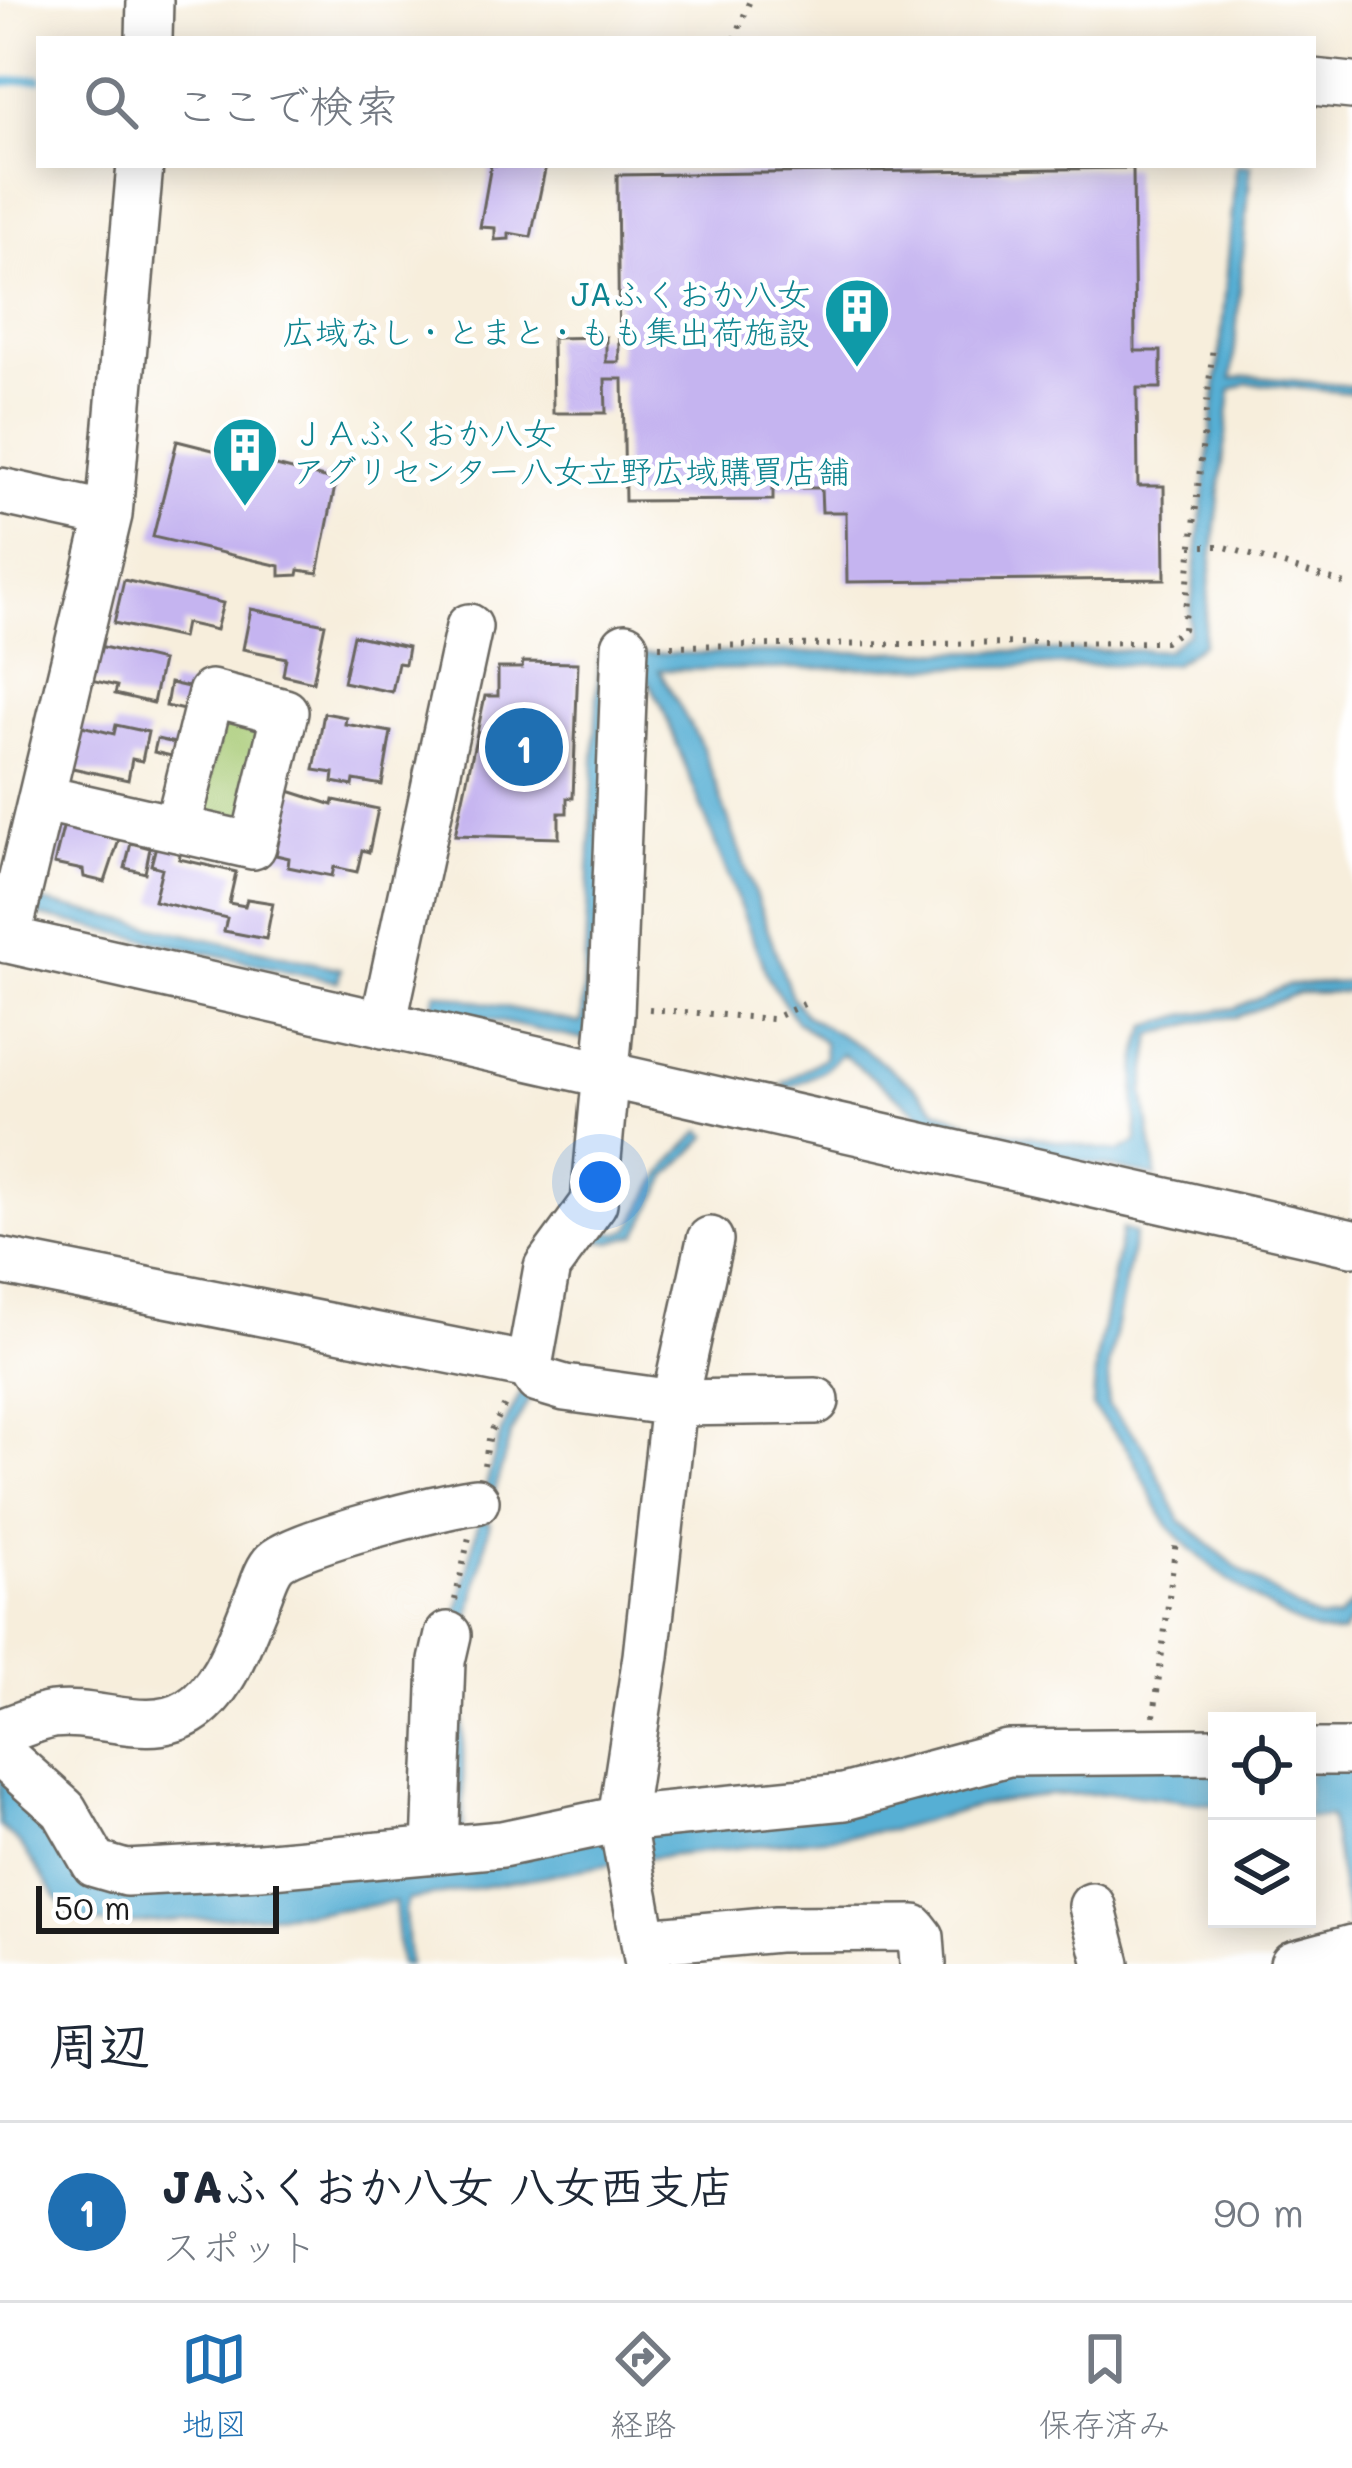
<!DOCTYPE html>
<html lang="ja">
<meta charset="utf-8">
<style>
:root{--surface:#fff;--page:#f6f6f7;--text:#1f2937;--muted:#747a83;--line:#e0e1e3;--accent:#1f6fb2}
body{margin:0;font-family:Mali,"Klee One",sans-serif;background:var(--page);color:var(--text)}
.controls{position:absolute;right:36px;bottom:36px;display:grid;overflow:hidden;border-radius:0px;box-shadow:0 6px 30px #0003}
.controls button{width:108px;height:108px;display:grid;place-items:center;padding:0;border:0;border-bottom:3px solid var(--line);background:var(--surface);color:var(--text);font:60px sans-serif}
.scale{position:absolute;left:36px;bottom:30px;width:243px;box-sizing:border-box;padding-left:12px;border:6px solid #1c1c1c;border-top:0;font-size:33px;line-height:42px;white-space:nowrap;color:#1c1c1c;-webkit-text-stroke:9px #fff;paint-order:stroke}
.you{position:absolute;left:600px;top:1182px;width:42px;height:42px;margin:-30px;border:9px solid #fff;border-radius:50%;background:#1a73e8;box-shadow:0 0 0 18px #1a73e833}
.badge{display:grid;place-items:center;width:78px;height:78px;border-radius:50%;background:var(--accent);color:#fff;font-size:39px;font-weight:700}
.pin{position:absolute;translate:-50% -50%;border:6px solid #fff;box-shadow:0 3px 12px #0006}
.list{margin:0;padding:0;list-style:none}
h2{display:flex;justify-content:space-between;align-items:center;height:156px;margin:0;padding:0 48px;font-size:51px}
h2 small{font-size:39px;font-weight:400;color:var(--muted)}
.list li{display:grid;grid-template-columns:78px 1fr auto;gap:36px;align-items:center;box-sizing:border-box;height:180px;padding:0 48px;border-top:3px solid var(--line)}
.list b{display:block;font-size:45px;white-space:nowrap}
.list p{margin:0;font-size:39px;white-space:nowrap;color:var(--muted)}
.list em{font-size:39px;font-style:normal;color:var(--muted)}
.icon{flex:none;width:66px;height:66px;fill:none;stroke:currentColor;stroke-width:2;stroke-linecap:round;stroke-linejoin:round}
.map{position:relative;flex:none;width:1352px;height:1964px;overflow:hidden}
.search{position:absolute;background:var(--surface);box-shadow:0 6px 30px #0003;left:36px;right:36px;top:36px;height:132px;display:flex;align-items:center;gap:30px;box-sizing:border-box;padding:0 42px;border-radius:0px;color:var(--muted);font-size:45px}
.sheet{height:336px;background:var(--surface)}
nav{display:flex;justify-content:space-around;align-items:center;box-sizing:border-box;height:168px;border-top:3px solid var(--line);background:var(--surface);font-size:33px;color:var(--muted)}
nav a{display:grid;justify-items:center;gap:6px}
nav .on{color:var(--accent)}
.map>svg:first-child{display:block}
.green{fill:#a6c972;stroke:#617247;stroke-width:3}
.water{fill:#57afd4;stroke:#3a6678;stroke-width:3}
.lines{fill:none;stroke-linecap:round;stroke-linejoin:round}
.stream{stroke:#57afd4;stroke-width:9}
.building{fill:#c5b4f0}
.minor-casing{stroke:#69665f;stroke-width:50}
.path{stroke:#69665f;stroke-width:6;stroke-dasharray:3 9;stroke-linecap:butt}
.minor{stroke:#fff;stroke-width:45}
.labels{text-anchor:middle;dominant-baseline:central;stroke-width:9;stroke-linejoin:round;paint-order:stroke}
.culture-label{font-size:33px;fill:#0d838f;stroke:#fff;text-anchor:end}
</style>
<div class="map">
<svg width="1352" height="1964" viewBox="0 0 1352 1964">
<rect width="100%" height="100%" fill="#fff"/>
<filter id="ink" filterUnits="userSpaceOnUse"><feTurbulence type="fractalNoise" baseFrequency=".00833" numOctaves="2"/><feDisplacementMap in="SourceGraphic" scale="24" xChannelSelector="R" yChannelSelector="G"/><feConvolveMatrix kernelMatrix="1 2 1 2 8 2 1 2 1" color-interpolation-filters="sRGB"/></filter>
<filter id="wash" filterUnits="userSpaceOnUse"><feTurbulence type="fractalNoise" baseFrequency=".004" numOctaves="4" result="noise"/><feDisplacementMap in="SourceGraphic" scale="48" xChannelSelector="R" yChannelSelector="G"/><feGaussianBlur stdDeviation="2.7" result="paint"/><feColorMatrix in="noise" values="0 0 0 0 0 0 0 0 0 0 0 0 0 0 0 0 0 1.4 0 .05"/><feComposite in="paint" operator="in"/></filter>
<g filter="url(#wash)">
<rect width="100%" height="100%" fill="#f7eedc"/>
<path class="green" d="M 223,715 L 266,723 L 249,825 L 200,815 Z"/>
<path class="water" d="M 1236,165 L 1251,165 L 1232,379 L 1247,376 L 1352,386 L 1352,393 L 1247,383 L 1231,390 L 1203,643 L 1174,664 L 659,670 L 702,746 L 792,997 L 805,1015 L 863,1048 L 911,1084 L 938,1110 L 986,1128 L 1118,1152 L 1137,1142 C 1135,1108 1131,1057 1148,1026 L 1185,1015 L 1235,1008 L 1288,985 L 1352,982 L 1352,992 L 1298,993 L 1236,1017 L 1209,1019 L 1152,1035 L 1144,1092 L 1157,1177 L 943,1132 L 842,1054 L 823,1071 L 787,1089 L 782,1084 L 825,1057 L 824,1042 L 795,1020 L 768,978 L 661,704 L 641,668 L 593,1042 L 432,1007 L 436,992 L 579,1023 L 582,1020 L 599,654 L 1167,650 L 1188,633 L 1221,343 Z
M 0,892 L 341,969 L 338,982 L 0,907 Z
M 701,1131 L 708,1136 L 669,1175 L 637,1235 L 611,1242 L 589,1239 L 569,1271 L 549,1364 L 559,1275 L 586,1230 L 620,1233 L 630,1229 C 656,1184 660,1168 701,1131 Z
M 1122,1229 L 1135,1233 L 1109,1366 L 1108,1405 L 1143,1444 L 1181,1521 L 1239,1569 L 1297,1608 L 1319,1619 L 1337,1619 L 1352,1603 L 1352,1618 L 1343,1633 C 1303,1644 1201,1562 1173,1531 C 1153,1509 1145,1475 1128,1450 C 1118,1435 1103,1423 1093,1407 L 1096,1361 Z
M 521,1392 L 530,1397 L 511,1433 L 490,1508 L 480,1506 L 501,1432 Z
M 479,1519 L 490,1522 L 464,1643 L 463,1858 L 942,1778 L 1217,1760 L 1217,1805 L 1122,1793 L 1048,1795 L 982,1805 L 893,1830 L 640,1859 L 408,1900 L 405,1911 L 409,1964 L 400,1964 L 394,1902 L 329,1911 L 111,1925 L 75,1919 L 65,1910 L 20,1844 L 0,1826 L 0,1767 L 85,1869 L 448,1859 L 451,1642 Z
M 1352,1760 L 1352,1950 L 1330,1817 L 1307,1817 L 1307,1774 Z"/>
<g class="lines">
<path class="stream" d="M 0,82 L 39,79"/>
</g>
<g id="blocks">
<path class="building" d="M 491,165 L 546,165 L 531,237 L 509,233 L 509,239 L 495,240 L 495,228 L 480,227 Z
M 1133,168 L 1135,351 L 1161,351 L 1161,388 L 1137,388 L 1138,486 L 1164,486 L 1165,579 L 847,582 L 846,512 L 822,512 L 821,488 L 773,488 L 773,500 L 625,501 L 623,379 L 605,379 L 606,413 L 553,413 L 552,338 L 606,337 L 606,362 L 619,362 L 617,175 Z
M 177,441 L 336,481 L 318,573 L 299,570 L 298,575 L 280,576 L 280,566 L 153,537 Z
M 124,580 L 223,603 L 216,630 L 185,623 L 182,638 L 114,623 Z
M 251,609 L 325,624 L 313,682 L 283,675 L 286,658 L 243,649 Z
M 353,635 L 408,647 L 405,664 L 398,663 L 392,692 L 343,682 Z
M 99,646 L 162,661 L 153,703 L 115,694 L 117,686 L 91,680 Z
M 523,662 L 578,663 L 573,798 L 567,798 L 567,813 L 559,813 L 559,838 L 455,835 L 485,696 L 498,696 L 498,668 L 522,668 Z
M 170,683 L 193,688 L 188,711 L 166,706 Z
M 324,713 L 346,717 L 345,724 L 391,732 L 382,785 L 354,780 L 353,786 L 333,782 L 334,773 L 314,770 Z
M 78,725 L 114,734 L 116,725 L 148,732 L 142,761 L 132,759 L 128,780 L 68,767 Z
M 157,739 L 179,744 L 176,757 L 154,752 Z
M 289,791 L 333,805 L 334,800 L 378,809 L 369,852 L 362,850 L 357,872 L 334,867 L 332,876 L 288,867 L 289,858 L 276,855 Z
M 64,824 L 120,837 L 105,882 L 84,877 L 83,870 L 54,864 Z
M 157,842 L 182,848 L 179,859 L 236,872 L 229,903 L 245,906 L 247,899 L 273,903 L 266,939 L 224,931 L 227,918 L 154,901 L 162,868 L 151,865 Z
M 131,843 L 150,848 L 145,873 L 125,868 Z"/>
</g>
</g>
<g filter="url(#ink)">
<use href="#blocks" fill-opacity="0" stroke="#69665f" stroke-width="3"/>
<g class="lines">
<g class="minor-casing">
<path id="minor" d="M 149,39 L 150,0
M 1313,82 L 1352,86
M 0,491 L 109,515
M 41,798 L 253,846 L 285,712 L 211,693 L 177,829
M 0,938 L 1352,1243
M 7,940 L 109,515 L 140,165
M 383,1025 L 469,627
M 710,1240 L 674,1403 L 816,1401
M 0,1261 L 529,1366 L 538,1380 L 565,1388 L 674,1403 L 646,1656 L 621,1819 L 648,1964
M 529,1366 L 547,1267 L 594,1203 L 611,1015 L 625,646
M 0,1732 C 17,1727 35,1718 53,1715 C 97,1709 147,1737 189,1712 C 226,1690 242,1633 259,1595 C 263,1585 267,1570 275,1562 C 296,1542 443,1505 476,1501
M 1307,1752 L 1352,1752
M 0,1753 L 64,1810 L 95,1864 L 126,1873 L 260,1866 L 502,1844 L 621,1819 L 844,1797 L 1008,1753 L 1217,1751
M 435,1849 L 442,1661 L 448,1635
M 1092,1906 L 1107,1964
M 646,1941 L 777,1929 L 914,1928 L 921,1937 L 923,1964
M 1293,1964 L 1352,1948"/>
</g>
<path class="path" d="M 735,39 L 750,0
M 1191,546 L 1222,546 L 1352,586
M 659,646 L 1165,642 L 1183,629 L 1213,346
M 649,1009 L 772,1019 L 804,1004
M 484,1465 L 490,1434 L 508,1399
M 455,1600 L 469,1537
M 1154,1716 L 1176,1541"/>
<use href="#minor" class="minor"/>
</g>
</g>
<defs>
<g id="building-pin" transform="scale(3.45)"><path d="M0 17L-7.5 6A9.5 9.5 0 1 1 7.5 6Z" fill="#0f9aa8" stroke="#fff"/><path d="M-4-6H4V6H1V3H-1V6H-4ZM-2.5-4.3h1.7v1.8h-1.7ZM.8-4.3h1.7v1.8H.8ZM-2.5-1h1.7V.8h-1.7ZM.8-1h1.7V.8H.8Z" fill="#fff"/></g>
</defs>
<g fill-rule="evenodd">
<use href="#building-pin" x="857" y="311"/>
<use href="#building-pin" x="245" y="450"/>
</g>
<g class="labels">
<g class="culture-label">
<text x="810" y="292">JAふくおか八女<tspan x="810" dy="38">広域なし・とまと・もも集出荷施設</tspan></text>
<text x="292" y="431" text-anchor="start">ＪＡふくおか八女<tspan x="292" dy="38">アグリセンター八女立野広域購買店舗</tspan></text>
</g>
</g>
</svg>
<div class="controls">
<button><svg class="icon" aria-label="locate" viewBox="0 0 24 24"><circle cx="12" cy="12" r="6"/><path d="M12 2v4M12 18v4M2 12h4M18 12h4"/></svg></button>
<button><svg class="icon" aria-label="layers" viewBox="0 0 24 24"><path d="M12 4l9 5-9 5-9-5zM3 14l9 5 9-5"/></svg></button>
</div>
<div class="scale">50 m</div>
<div class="you"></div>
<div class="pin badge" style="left:524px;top:747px">1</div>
<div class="search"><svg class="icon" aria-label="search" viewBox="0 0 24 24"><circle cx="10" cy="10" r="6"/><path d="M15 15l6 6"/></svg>ここで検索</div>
</div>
<section class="sheet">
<h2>周辺<small></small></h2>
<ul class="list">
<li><span class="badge">1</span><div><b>JAふくおか八女 八女西支店</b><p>スポット</p></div><em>90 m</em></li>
</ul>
</section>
<nav>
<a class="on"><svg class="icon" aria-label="map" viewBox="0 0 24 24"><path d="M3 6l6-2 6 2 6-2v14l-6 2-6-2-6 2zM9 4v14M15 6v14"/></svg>地図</a>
<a><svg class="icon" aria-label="directions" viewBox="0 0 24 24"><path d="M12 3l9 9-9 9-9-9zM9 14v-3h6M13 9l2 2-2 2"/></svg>経路</a>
<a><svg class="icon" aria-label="saved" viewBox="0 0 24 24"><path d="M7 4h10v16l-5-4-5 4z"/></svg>保存済み</a>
</nav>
